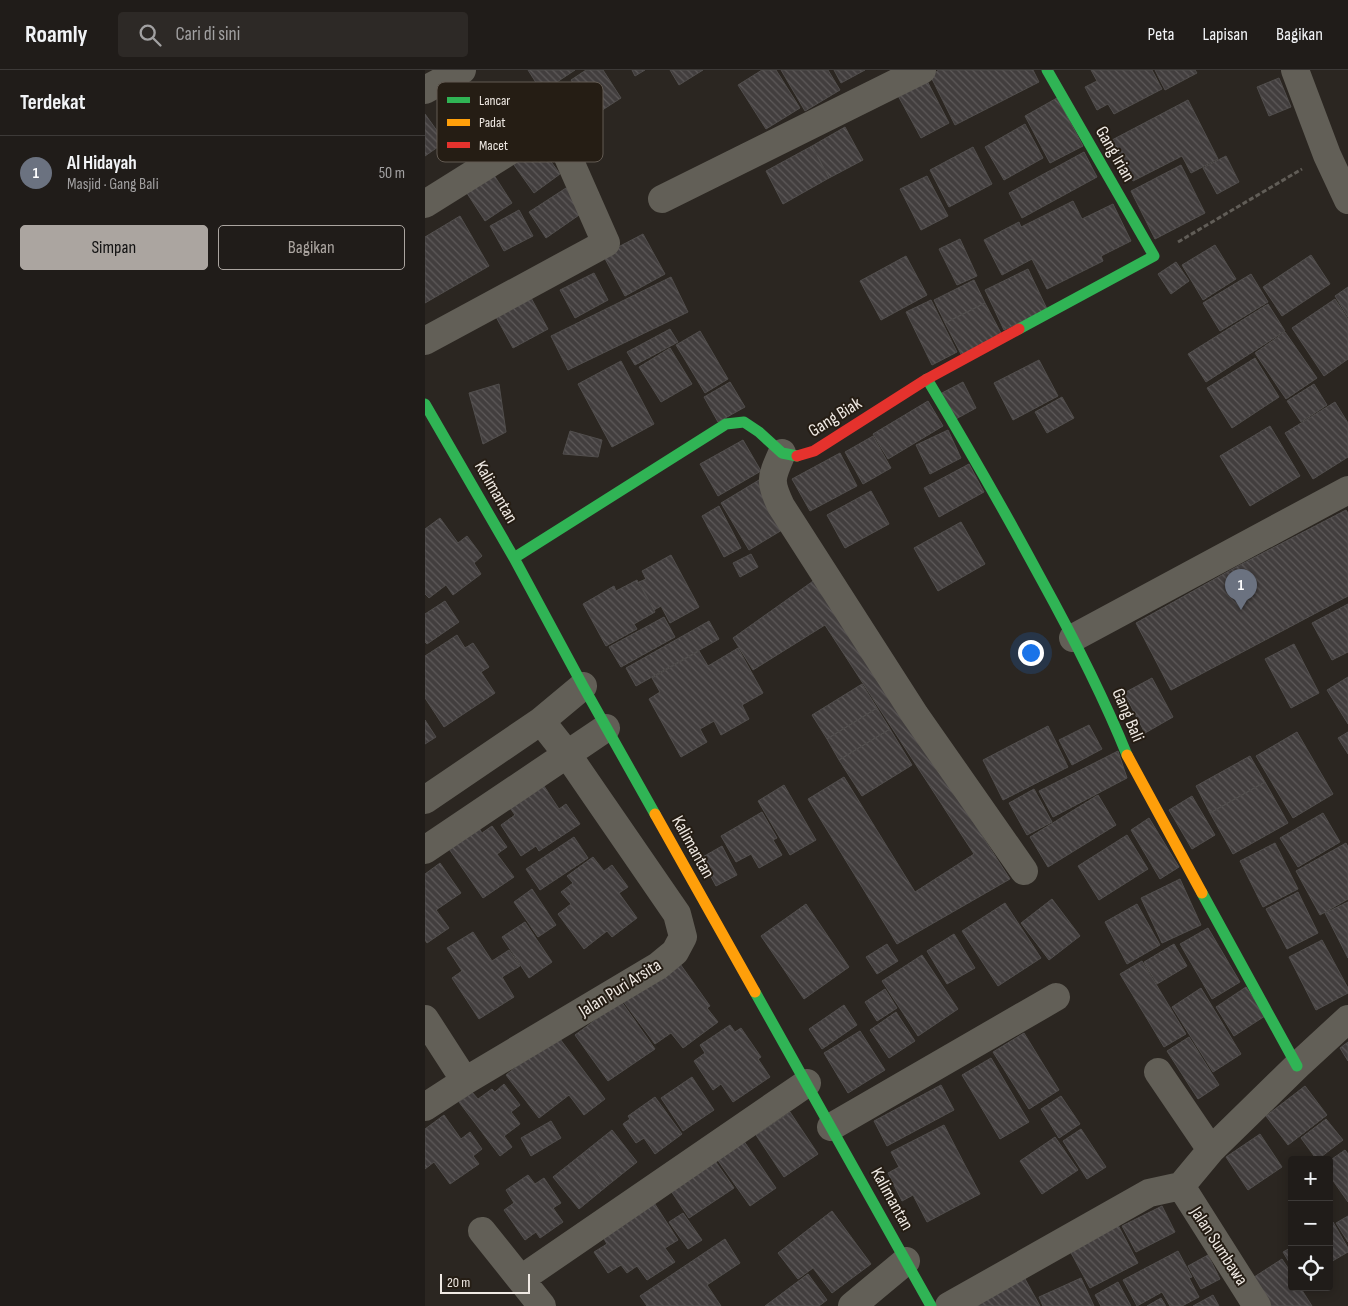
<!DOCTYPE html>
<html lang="id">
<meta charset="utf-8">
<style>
:root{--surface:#201c19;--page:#2d2926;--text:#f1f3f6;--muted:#a2a1a2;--line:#3d3a38;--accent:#aba5a0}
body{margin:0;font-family:"Sofia Sans Condensed",sans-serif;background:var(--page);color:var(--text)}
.controls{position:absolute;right:15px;bottom:15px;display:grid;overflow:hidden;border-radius:5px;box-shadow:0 2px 12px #0003}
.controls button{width:45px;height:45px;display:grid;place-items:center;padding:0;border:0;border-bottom:1px solid var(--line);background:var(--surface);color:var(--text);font:25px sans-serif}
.scale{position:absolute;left:15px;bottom:12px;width:90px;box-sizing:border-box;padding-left:5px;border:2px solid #f0eae4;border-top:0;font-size:14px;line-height:18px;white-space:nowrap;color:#f0eae4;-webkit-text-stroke:4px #251d14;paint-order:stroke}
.you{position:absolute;left:605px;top:582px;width:18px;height:18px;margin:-12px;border:4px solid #fff;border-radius:50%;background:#1a73e8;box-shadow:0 0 0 8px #1a73e833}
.badge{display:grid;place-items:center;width:32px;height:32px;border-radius:50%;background:var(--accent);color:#fff;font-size:16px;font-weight:700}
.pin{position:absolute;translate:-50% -41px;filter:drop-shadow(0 1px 2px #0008)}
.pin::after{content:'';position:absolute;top:26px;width:18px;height:15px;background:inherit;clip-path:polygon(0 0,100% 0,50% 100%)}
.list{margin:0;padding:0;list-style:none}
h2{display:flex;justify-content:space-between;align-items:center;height:65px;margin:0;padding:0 20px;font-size:21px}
h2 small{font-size:16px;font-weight:400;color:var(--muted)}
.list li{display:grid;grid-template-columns:32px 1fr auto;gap:15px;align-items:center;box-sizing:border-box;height:75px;padding:0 20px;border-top:1px solid var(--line)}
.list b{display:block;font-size:19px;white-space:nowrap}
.list p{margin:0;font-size:16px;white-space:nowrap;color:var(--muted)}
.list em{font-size:16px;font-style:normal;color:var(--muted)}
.actions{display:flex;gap:10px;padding:15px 20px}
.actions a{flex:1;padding:11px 0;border:1px solid var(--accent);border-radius:5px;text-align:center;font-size:18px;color:var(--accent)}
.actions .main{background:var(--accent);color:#111}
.icon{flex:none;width:28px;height:28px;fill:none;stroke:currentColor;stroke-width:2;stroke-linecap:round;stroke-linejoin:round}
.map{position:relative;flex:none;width:923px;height:1236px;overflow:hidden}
header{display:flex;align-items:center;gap:30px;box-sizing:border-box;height:70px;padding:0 25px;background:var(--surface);border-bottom:1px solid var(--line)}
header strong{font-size:24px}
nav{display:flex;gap:28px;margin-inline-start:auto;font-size:18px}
.search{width:350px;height:45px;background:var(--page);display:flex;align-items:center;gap:12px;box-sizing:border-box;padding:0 18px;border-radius:5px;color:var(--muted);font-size:19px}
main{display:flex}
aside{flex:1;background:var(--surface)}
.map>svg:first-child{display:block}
.building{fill:url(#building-back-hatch);stroke:#514e4d}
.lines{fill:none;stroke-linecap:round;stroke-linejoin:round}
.path{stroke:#615d57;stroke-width:3;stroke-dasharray:5 2.5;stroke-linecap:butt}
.street{stroke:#625f57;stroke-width:28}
.fast{stroke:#30b455;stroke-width:11}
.slow{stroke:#ff9f0a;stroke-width:11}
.jam{stroke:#e5322d;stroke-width:11}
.labels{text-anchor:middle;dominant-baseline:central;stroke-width:4;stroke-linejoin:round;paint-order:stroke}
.street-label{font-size:18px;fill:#f0eae4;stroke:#251d14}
.key{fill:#251d14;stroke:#625a52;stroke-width:1}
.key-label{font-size:14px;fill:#f0eae4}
</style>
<header>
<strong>Roamly</strong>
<div class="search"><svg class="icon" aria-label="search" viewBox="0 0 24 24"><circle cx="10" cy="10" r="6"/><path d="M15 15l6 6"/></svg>Cari di sini</div>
<nav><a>Peta</a><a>Lapisan</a><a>Bagikan</a></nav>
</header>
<main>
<aside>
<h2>Terdekat<small></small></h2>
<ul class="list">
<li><span class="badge" style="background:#6b7280">1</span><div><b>Al Hidayah</b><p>Masjid · Gang Bali</p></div><em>50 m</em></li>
</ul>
<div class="actions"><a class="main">Simpan</a><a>Bagikan</a></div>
</aside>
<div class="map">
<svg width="923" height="1236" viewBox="0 0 923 1236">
<defs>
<pattern id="building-back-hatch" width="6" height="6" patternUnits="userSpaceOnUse" patternTransform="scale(1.25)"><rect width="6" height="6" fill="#423e3e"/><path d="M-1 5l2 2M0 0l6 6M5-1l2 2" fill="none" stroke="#5e5a5a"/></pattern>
</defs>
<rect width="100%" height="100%" fill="#2b2621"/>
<path class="building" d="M 103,0 L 150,0 L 117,22 Z
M 161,0 L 178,0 L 196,28 L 168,46 L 146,10 Z
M 207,0 L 220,0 L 210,6 Z
M 245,0 L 278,0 L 254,15 Z
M 337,0 L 351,0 L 375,38 L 341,59 L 313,15 Z
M 356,0 L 403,0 L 415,20 L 380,41 Z
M 409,0 L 440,0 L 416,13 Z
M 514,0 L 608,0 L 614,12 L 530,55 L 505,5 Z
M 666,0 L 727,0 L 737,19 L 689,44 L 683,34 L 672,40 L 660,17 L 672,11 Z
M 730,0 L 770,0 L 772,3 L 740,20 Z
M 499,5 L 524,53 L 496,68 L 470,20 Z
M 854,8 L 866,37 L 844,46 L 832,17 Z
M 632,28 L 658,76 L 625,93 L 600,46 Z
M 763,30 L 793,89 L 766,103 L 757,86 L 708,111 L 687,70 Z
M 0,44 L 20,72 L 0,86 Z
M 600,54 L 618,88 L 579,110 L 560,77 Z
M 420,57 L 438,90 L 404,108 L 387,76 Z
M 110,70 L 135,104 L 109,123 L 84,88 Z
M 387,76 L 404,108 L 358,134 L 341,101 Z
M 548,77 L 567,114 L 524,137 L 505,100 Z
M 659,82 L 672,107 L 597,148 L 584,123 Z
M 801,86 L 814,112 L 792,124 L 778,98 Z
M 756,95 L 780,143 L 730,169 L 706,121 Z
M 65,99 L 87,133 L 60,151 L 38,117 Z
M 502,106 L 523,146 L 496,160 L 475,119 Z
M 141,118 L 157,143 L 121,168 L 104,142 Z
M 648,131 L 657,149 L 688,134 L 706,171 L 676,186 L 678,191 L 622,219 L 607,189 L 577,205 L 559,170 L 594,152 L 596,157 Z
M 94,140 L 108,166 L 79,181 L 65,156 Z
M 35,146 L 64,196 L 0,233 L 0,167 Z
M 218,164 L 240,204 L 200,226 L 178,185 Z
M 535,169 L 552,206 L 532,215 L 514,179 Z
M 790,175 L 811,209 L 778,230 L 757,195 Z
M 886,185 L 905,214 L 857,246 L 838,217 Z
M 481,186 L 502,225 L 456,250 L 435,211 Z
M 751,192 L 764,211 L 746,224 L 733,204 Z
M 603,199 L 622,239 L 579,260 L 560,220 Z
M 169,203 L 183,230 L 150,248 L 135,220 Z
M 826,204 L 843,232 L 795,261 L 778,233 Z
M 246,207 L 263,242 L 143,300 L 126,266 Z
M 549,210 L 560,233 L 520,253 L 509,230 Z
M 923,217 L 923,247 L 910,226 Z
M 105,226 L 123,259 L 88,278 L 70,245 Z
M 910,229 L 923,249 L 923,289 L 899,306 L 867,258 Z
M 506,230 L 532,282 L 507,295 L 481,242 Z
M 560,233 L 577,265 L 537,286 L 520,253 Z
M 843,234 L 860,261 L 781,312 L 763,284 Z
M 245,259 L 253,272 L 210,295 L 202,282 Z
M 275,261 L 303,309 L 280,323 L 251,275 Z
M 860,262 L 892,308 L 861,329 L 830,283 Z
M 245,278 L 267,314 L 236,332 L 214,297 Z
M 830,288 L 854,327 L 807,358 L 782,318 Z
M 614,290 L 633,326 L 588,350 L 569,313 Z
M 196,291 L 229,354 L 187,377 L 153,314 Z
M 305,312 L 320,337 L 293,352 L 279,327 Z
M 538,312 L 551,338 L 529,350 L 515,324 Z
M 74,314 L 81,362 L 58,374 L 44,323 Z
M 889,314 L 902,335 L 876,352 L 862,331 Z
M 637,327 L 649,348 L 622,363 L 610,342 Z
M 503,331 L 518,356 L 463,389 L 448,364 Z
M 910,332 L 923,353 L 923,387 L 888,409 L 860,363 Z
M 845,356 L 875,406 L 825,436 L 795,386 Z
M 523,360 L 536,388 L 505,404 L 491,375 Z
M 145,361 L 177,370 L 173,387 L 138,384 Z
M 448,366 L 466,398 L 438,414 L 420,382 Z
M 318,370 L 336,401 L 293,426 L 275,394 Z
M 415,383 L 432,416 L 385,441 L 367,409 Z
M 544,394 L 559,422 L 514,447 L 499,418 Z
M 334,410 L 362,457 L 324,480 L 296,433 Z
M 446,421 L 464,454 L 420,478 L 402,445 Z
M 294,436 L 316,478 L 299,487 L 277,446 Z
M 921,440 L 923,443 L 923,526 L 746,620 L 711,553 L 813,496 Z
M 15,448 L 33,473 L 42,466 L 57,486 L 49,493 L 56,504 L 28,525 L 21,515 L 4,528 L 0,524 L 0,459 Z
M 536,452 L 560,494 L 513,521 L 489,478 Z
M 326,484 L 333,497 L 315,507 L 308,493 Z
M 246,485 L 274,537 L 245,553 L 236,536 L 229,540 L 214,512 L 221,509 L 217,501 Z
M 391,509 L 585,809 L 472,874 L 383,729 L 419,707 L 490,822 L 549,784 L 400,555 L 328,600 L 308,568 Z
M 212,510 L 230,542 L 209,554 L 212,559 L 181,576 L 158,534 L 189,516 L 191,521 Z
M 20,531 L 34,552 L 2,574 L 0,572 L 0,544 Z
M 923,534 L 923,582 L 907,590 L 887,553 Z
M 239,547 L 250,567 L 196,597 L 184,577 Z
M 284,551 L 294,569 L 211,616 L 201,598 Z
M 32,565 L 40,578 L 48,573 L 64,597 L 56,602 L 70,623 L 19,657 L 0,628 L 0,586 Z
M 869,574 L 894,623 L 866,638 L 840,589 Z
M 313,578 L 338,623 L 317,635 L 324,649 L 296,665 L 289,651 L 275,659 L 282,672 L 256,687 L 224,629 L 235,622 L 227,608 L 274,581 L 283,596 Z
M 923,607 L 923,654 L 902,620 Z
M 727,608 L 748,647 L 720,663 L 699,623 Z
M 437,614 L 452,638 L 402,669 L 387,645 Z
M 452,638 L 465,659 L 414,690 L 402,669 Z
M 0,650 L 11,667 L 0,674 Z
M 664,655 L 677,679 L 647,695 L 634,670 Z
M 623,656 L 643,697 L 578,730 L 558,690 Z
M 465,659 L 487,695 L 437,726 L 414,690 Z
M 872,662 L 908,724 L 868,748 L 831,686 Z
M 923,662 L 923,684 L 913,668 Z
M 693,681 L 702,708 L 628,747 L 614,721 Z
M 825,686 L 840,712 L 785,743 L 771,716 Z
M 840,712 L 863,753 L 808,784 L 785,743 Z
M 117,713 L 134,739 L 141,734 L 155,754 L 114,781 L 111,776 L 96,786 L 76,755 L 90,745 L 83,735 Z
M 359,715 L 391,770 L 365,785 L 333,731 Z
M 609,719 L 627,752 L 602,765 L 584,733 Z
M 673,725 L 691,755 L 623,797 L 605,767 Z
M 767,726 L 790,765 L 767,779 L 744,740 Z
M 337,742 L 352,768 L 348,770 L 357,785 L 334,798 L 326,784 L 311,792 L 296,766 Z
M 898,743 L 915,772 L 873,797 L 855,768 Z
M 724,748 L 754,797 L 735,809 L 706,760 Z
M 52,755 L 57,763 L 67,756 L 82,777 L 72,784 L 89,807 L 58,828 L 22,776 Z
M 702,765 L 723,799 L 674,830 L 653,796 Z
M 149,767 L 163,788 L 115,820 L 101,799 Z
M 850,773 L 873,819 L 838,837 L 815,791 Z
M 921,773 L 923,777 L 923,829 L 895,845 L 871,801 Z
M 297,776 L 312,805 L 291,816 L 276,788 Z
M 168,787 L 179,801 L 187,795 L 203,817 L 194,823 L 212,848 L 187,867 L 182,861 L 159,879 L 133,844 L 146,834 L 136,822 L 148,813 L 142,806 Z
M 15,793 L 36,823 L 11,840 L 24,858 L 2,873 L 0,870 L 0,804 Z
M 755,809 L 776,855 L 737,873 L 716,828 Z
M 107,819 L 131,855 L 113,867 L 89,832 Z
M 873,822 L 893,863 L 862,879 L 841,839 Z
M 627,829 L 655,866 L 624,890 L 596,853 Z
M 923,832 L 923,888 L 900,843 Z
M 580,833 L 616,888 L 573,916 L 537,861 Z
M 381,834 L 424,897 L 379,929 L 336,866 Z
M 712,834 L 735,875 L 702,894 L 680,852 Z
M 100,852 L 127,892 L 104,908 L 77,867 Z
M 783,858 L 815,912 L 787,929 L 755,874 Z
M 48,862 L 67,891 L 84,880 L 95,896 L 77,907 L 89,927 L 54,949 L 27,908 L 37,901 L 22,878 Z
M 529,864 L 550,898 L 522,914 L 502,881 Z
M 897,870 L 923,918 L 923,923 L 891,940 L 864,887 Z
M 462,874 L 473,891 L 452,904 L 441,887 Z
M 749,874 L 762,896 L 732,914 L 719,892 Z
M 497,885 L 533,939 L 493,966 L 457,911 Z
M 253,891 L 285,936 L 282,938 L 293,952 L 258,978 L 246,963 L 230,974 L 198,931 Z
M 717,891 L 761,964 L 739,977 L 695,904 Z
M 821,917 L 840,946 L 809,966 L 791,937 Z
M 776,918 L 816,984 L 788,1002 L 747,937 Z
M 460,919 L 472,938 L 452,951 L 440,932 Z
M 196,931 L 230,979 L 183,1011 L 150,965 Z
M 419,935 L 432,955 L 397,979 L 384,959 Z
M 471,942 L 490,971 L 464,988 L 445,960 Z
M 305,955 L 310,962 L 316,958 L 336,987 L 333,989 L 345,1007 L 308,1032 L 296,1014 L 288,1020 L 269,991 L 280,983 L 275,975 Z
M 435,961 L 460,1000 L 423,1023 L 399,983 Z
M 599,963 L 634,1020 L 604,1039 L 568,982 Z
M 132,965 L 180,1029 L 159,1045 L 144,1025 L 114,1048 L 81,1005 Z
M 764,967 L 794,1015 L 773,1029 L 742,981 Z
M 923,972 L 923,991 L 915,978 Z
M 566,988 L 604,1052 L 575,1069 L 537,1005 Z
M 267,1007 L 289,1040 L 258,1061 L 236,1028 Z
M 79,1014 L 95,1035 L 86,1042 L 95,1054 L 79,1066 L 87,1077 L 75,1086 L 34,1032 L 47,1022 L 53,1029 L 67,1019 L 70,1022 Z
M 516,1015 L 529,1040 L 462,1076 L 449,1051 Z
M 880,1016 L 902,1045 L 863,1075 L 841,1046 Z
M 636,1026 L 655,1054 L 634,1068 L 616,1039 Z
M 230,1027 L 257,1064 L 230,1084 L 219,1068 L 211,1073 L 198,1054 L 205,1049 L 203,1046 Z
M 365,1042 L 393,1084 L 359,1107 L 331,1065 Z
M 19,1045 L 36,1069 L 45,1062 L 57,1079 L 48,1086 L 54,1094 L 25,1114 L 9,1092 L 0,1099 L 0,1059 Z
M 901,1049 L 918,1070 L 892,1090 L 876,1068 Z
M 126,1051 L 136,1068 L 106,1086 L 96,1068 Z
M 519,1055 L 555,1124 L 502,1152 L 488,1125 L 477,1131 L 463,1103 L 474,1097 L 466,1082 Z
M 656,1059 L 681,1097 L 662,1109 L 638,1071 Z
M 187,1060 L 212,1092 L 182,1116 L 157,1084 Z
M 314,1064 L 351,1118 L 325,1136 L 287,1082 Z
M 835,1064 L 857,1097 L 823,1120 L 801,1087 Z
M 630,1067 L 653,1100 L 617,1124 L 595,1091 Z
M 920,1080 L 923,1084 L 923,1132 L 904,1105 L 904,1091 Z
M 157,1084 L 182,1116 L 154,1139 L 128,1107 Z
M 286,1085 L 309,1118 L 264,1148 L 242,1115 Z
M 103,1105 L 110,1114 L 119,1108 L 136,1133 L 128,1138 L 138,1152 L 115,1168 L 111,1162 L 100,1170 L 79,1140 L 89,1133 L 81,1120 Z
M 226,1128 L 253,1170 L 240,1178 L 250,1192 L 222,1210 L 212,1196 L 202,1203 L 196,1195 L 183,1203 L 169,1182 L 182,1174 L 175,1162 Z
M 737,1136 L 750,1162 L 711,1182 L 697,1156 Z
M 407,1141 L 446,1194 L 407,1223 L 388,1198 L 373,1209 L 353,1183 Z
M 258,1143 L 277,1170 L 263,1179 L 244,1152 Z
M 923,1146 L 923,1172 L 911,1153 Z
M 908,1152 L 923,1178 L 923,1182 L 904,1193 L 904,1154 Z
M 693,1155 L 713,1193 L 665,1218 L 645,1181 Z
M 300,1169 L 315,1193 L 282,1215 L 296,1236 L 222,1236 L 215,1226 Z
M 867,1177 L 867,1197 L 858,1182 Z
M 753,1181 L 767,1207 L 764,1208 L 774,1227 L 757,1236 L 745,1236 L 737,1222 L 712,1236 L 698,1210 Z
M 783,1185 L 795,1209 L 776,1219 L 763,1196 Z
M 857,1189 L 867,1204 L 867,1217 L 875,1217 L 887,1236 L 842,1236 L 826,1209 Z
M 383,1204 L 402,1230 L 394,1236 L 340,1236 Z
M 599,1207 L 615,1236 L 545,1236 Z
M 656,1208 L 669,1236 L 618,1236 L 614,1227 Z
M 693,1212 L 706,1236 L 676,1236 L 670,1225 Z
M 788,1225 L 794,1236 L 768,1236 Z
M 736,1228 L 741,1236 L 722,1236 Z"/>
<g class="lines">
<path class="path" d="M 753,172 L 877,99"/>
<path class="street" d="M 870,0 L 902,85 L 923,130
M 0,20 L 37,0
M 237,129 L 497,0
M 0,134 L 115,62 L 136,71 L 181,173 L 0,271
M 357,383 C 346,408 344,411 356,436 L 490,645 L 599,801
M 648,568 L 923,420
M 0,730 L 116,651 L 158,616
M 0,780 L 181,658
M 0,949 L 40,1011
M 733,1002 L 786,1080
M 0,1037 L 40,1011 L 233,896 L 250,882 L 258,867 L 252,844 L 142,684 L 116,651
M 406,1057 L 631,927
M 756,1116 L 832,1236
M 57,1161 L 117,1236
M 96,1209 L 382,1013
M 427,1236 L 481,1191
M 524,1236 L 724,1123 L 756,1116 L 786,1080 L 872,996 L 923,949"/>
<path class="fast" d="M 594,259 L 729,186 L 622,0
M 502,309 C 541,374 579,440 615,507 C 647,565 677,623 702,685
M 0,334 L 89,488 L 158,616 L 230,744
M 89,488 L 301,354 L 319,352 L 334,362 L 357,383 L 372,386
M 777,823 L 872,996
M 330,922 L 506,1236"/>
<path class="slow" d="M 702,685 L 777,823
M 230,744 L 330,922"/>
<path class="jam" d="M 372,386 L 389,381 L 502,309 L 594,259"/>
</g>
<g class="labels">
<g class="street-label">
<text transform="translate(690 84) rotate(60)">Gang Irian</text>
<text transform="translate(410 347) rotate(-32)">Gang Biak</text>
<text transform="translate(71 422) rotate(60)">Kalimantan</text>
<text transform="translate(703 645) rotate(67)">Gang Bali</text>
<text transform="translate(268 777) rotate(61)">Kalimantan</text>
<text transform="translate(195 918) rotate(-32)">Jalan Puri Arsita</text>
<text transform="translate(467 1129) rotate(61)">Kalimantan</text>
<text transform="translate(794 1176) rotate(57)">Jalan Sumbawa</text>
</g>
</g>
<rect x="12" y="12" width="166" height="80" rx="8" class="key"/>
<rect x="22" y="27" width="23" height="6" fill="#30b455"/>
<rect x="22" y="49" width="23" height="7" fill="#ff9f0a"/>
<rect x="22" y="72" width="23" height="6" fill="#e5322d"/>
<g class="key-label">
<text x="54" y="35">Lancar</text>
<text x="54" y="57">Padat</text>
<text x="54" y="80">Macet</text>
</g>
</svg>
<div class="controls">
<button>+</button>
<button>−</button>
<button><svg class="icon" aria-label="locate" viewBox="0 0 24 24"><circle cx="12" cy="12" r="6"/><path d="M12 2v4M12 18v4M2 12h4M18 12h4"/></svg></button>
</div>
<div class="scale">20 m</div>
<div class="you"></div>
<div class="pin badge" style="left:816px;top:540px;background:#6b7280">1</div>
</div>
</main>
